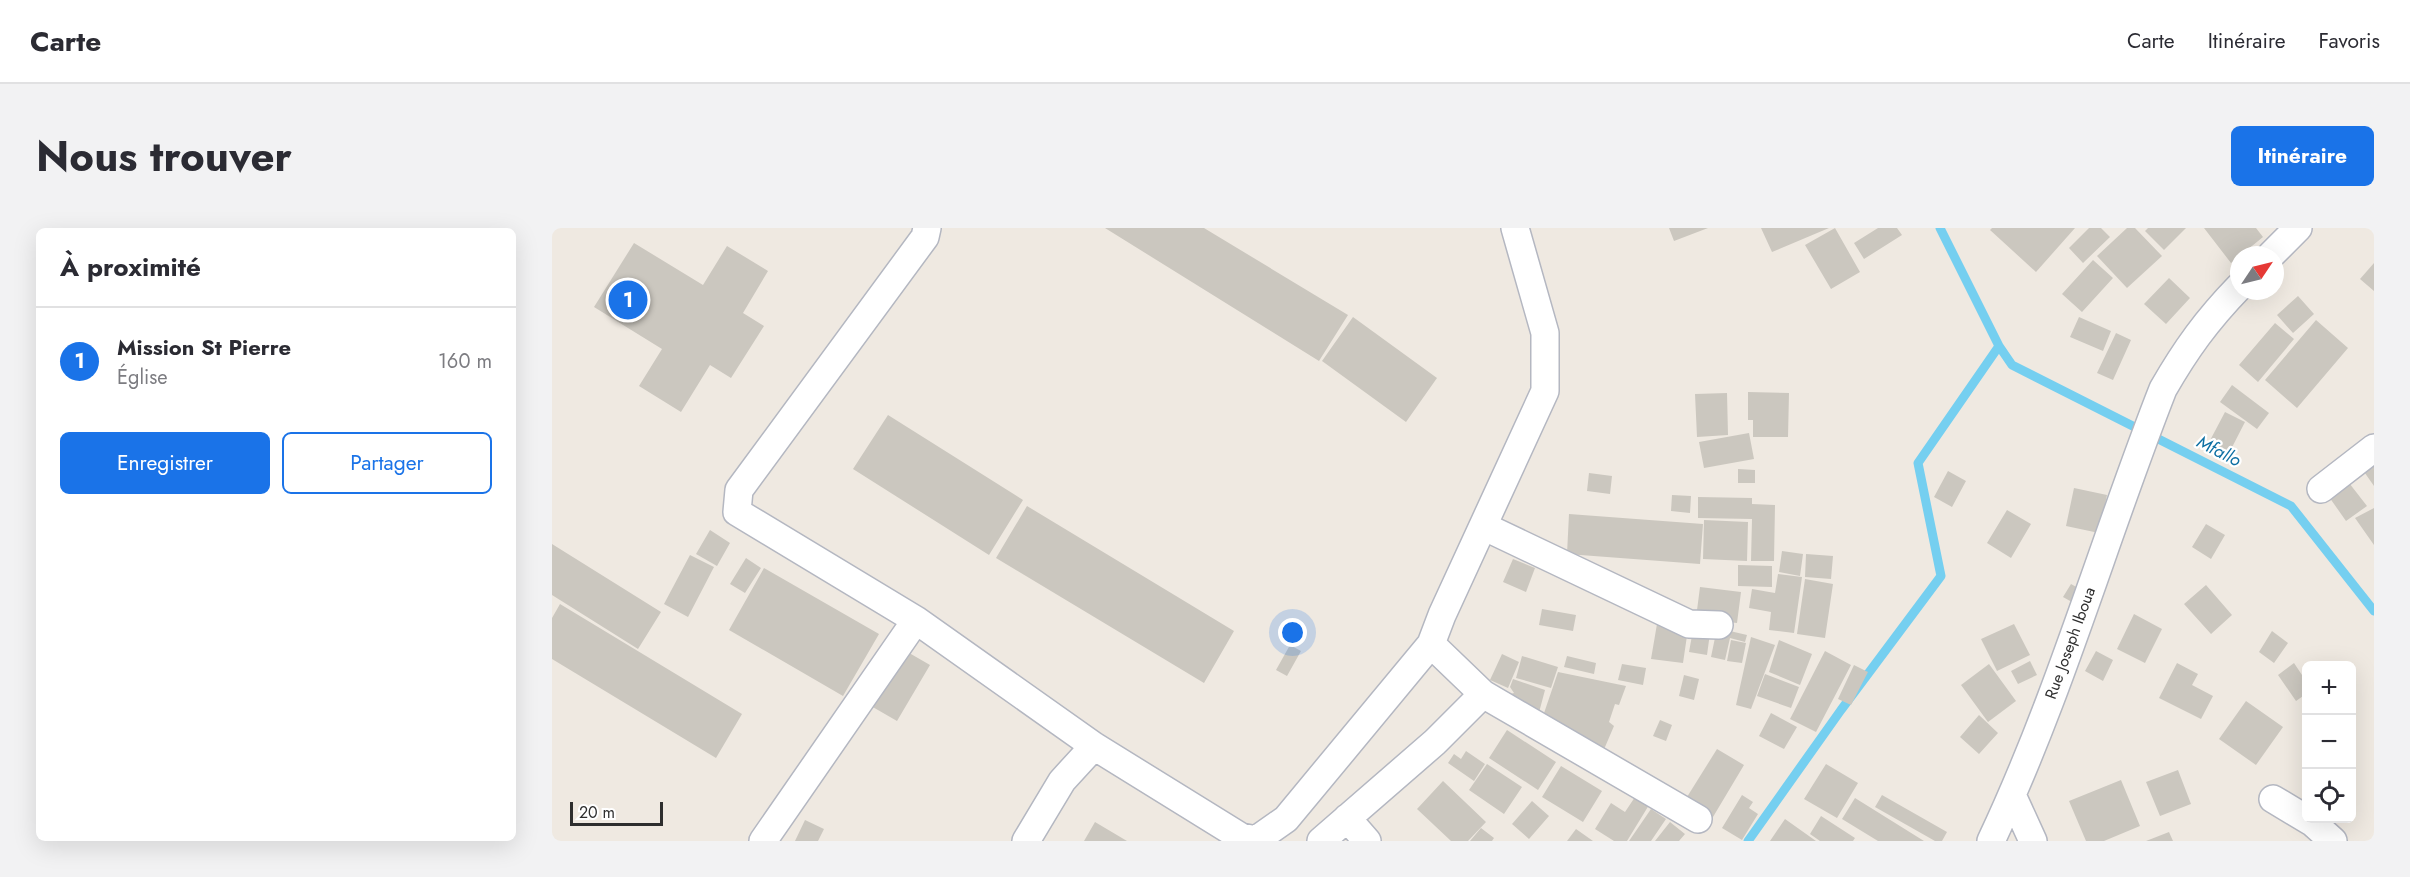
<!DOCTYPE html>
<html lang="fr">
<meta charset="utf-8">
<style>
:root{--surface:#fff;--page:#f2f2f3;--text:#2b2b33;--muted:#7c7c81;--line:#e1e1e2;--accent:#1a73e8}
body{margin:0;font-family:Jost,sans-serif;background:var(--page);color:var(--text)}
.controls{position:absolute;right:18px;bottom:18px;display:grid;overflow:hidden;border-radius:9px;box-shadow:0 6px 24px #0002}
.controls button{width:54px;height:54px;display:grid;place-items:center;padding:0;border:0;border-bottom:2px solid var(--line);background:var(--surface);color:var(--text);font:30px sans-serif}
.compass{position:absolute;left:1678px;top:18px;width:54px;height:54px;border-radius:50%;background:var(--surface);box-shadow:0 6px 24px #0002;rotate:55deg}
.scale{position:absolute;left:18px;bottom:15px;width:93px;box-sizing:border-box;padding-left:6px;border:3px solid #2e2e2e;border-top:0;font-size:16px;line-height:21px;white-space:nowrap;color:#2e2e2e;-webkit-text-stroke:4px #fff;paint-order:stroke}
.you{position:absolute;left:741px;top:405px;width:21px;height:21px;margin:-15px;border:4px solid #fff;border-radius:50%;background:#1a73e8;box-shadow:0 0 0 9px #1a73e833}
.badge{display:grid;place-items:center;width:39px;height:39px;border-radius:50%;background:var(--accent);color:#fff;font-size:20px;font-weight:700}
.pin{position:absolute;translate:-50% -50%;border:3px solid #fff;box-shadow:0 2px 6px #0006}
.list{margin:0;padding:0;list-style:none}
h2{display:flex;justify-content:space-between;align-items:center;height:78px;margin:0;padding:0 24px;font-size:26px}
h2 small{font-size:20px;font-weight:400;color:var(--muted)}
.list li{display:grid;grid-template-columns:39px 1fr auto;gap:18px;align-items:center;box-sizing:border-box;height:108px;padding:0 24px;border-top:2px solid var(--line)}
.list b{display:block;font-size:22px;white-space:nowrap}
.list p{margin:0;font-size:20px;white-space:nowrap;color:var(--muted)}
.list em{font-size:20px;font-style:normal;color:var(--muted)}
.actions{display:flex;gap:12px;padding:18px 24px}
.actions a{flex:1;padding:14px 0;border:2px solid var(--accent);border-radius:9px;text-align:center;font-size:21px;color:var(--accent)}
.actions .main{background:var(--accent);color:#fff}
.icon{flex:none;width:33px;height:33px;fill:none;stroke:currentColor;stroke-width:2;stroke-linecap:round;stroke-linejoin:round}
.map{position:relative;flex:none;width:1822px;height:613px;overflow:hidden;border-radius:9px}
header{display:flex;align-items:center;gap:36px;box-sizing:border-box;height:84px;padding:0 30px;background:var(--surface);border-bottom:2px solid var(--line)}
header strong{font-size:28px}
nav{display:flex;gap:33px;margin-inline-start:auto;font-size:21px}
.intro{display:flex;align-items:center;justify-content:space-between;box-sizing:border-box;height:144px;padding:0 36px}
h1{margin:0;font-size:42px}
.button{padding:15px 27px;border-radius:9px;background:var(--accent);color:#fff;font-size:21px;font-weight:700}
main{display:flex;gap:36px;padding:0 36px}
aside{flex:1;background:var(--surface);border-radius:9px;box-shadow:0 6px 24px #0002}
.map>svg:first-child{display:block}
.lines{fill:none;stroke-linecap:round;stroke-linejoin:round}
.stream{stroke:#75cff0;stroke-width:9}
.building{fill:#cbc7bf}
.minor-casing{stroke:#b4b7c1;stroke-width:30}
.minor{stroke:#fff;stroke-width:27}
.labels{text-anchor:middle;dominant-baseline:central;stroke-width:4.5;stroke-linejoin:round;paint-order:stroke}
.street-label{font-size:16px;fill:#2e2e2e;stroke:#fff}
.water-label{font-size:18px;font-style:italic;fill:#0d6fa3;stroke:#fff}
</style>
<header>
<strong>Carte</strong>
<nav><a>Carte</a><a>Itinéraire</a><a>Favoris</a></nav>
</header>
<div class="intro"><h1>Nous trouver</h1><a class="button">Itinéraire</a></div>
<main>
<aside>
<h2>À proximité<small></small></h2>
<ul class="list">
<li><span class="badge">1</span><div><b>Mission St Pierre</b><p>Église</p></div><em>160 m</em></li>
</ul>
<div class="actions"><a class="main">Enregistrer</a><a>Partager</a></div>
</aside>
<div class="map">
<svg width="1822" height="613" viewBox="0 0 1822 613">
<rect width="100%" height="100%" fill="#efe9e1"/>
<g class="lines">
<path class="stream" d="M 1388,0 L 1447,118 L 1460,137 L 1739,278 L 1822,383
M 1196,613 L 1289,482 L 1389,348 L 1366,235 L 1447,118"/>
</g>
<path class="building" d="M 553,0 L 652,0 L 796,87 L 767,133 Z
M 1117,0 L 1156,0 L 1122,13 Z
M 1209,0 L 1277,0 L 1220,24 Z
M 1283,0 L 1308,44 L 1279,61 L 1253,17 Z
M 1326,0 L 1345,0 L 1350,7 L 1312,31 L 1302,15 Z
M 1440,0 L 1523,0 L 1484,44 L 1438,2 Z
M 1537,0 L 1549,0 L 1558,9 L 1531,35 L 1517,20 Z
M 1575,0 L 1583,0 L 1610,28 L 1575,60 L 1545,28 Z
M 1596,0 L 1634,0 L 1612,22 L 1593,3 Z
M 1652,0 L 1704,0 L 1711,9 L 1679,35 Z
M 82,15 L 151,57 L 175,18 L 216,43 L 191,85 L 212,98 L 179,150 L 158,137 L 129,184 L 87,158 L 110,121 L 42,79 Z
M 1541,32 L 1561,50 L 1530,84 L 1510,66 Z
M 1822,35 L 1822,63 L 1808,51 Z
M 1617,50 L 1638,70 L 1614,96 L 1592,76 Z
M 1746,68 L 1762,86 L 1741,105 L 1725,87 Z
M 801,89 L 885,150 L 854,194 L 770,133 Z
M 1527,89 L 1559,103 L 1551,123 L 1518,109 Z
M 1764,92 L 1796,120 L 1745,180 L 1713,152 Z
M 1723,95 L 1742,111 L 1706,154 L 1687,137 Z
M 1564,105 L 1579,112 L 1561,152 L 1545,145 Z
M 1680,157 L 1717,185 L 1705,201 L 1668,174 Z
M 1196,164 L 1237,165 L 1236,209 L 1201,209 L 1201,192 L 1196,192 Z
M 1175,165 L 1176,207 L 1145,209 L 1143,166 Z
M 1673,184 L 1693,194 L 1674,231 L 1654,220 Z
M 336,187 L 471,272 L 437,327 L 301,241 Z
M 1197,205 L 1202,231 L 1152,240 L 1147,214 Z
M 1822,229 L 1822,258 L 1808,238 Z
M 1186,241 L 1203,242 L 1203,255 L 1186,255 Z
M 1396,243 L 1414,253 L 1400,279 L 1382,269 Z
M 1037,245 L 1060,248 L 1058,266 L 1035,263 Z
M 1794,251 L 1815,278 L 1794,293 L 1775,266 Z
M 1522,260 L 1555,267 L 1547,305 L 1514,298 Z
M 1120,267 L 1139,268 L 1138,285 L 1119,283 Z
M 1146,269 L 1200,270 L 1200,276 L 1223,277 L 1222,333 L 1199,333 L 1200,291 L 1146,290 Z
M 475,278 L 682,403 L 652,455 L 444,330 Z
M 1822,280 L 1822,317 L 1803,290 Z
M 1455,282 L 1479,296 L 1459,330 L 1435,315 Z
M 1017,286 L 1151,296 L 1148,336 L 1015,326 Z
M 1152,292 L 1196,294 L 1195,333 L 1151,331 Z
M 1654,296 L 1673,307 L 1659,331 L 1640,319 Z
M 158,302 L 178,315 L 165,338 L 144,326 Z
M 0,316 L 109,384 L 86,421 L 0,367 Z
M 1230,323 L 1251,326 L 1248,348 L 1227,344 Z
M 1254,326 L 1281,328 L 1279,351 L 1253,349 Z
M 138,327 L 162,339 L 136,389 L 112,376 Z
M 194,330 L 209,340 L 193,365 L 178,356 Z
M 961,331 L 983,340 L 974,364 L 951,354 Z
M 1186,337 L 1220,338 L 1220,359 L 1186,358 Z
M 212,340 L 327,406 L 291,468 L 177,402 Z
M 1226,346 L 1250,349 L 1242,405 L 1217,402 L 1219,384 L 1197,380 L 1200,361 L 1223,365 Z
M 1253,351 L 1281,356 L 1273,410 L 1245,406 Z
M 1519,356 L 1535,365 L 1527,378 L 1511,369 Z
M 1654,357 L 1680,387 L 1659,406 L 1632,376 Z
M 1148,359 L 1189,364 L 1185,395 L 1144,390 Z
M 8,376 L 190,486 L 164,530 L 0,431 L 0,390 Z
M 990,381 L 1024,387 L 1021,403 L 987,397 Z
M 1582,386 L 1610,401 L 1593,435 L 1565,421 Z
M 1105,396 L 1136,401 L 1131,435 L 1099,431 Z
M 1462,396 L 1478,427 L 1445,443 L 1429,411 Z
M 1165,400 L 1195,407 L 1193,414 L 1178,410 L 1173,432 L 1159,429 Z
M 1141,402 L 1158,405 L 1155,427 L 1137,424 Z
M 1720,403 L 1736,415 L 1722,435 L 1707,424 Z
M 1199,409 L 1223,417 L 1199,481 L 1184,477 Z
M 1179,412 L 1194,415 L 1190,435 L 1175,433 Z
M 1227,412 L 1260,426 L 1248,457 L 1217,444 Z
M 738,417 L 749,423 L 735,448 L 724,442 Z
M 352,422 L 378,437 L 345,493 L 319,478 Z
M 1273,423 L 1299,437 L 1264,504 L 1238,491 Z
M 1544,423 L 1561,432 L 1551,453 L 1533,443 Z
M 950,426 L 967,434 L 956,460 L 938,452 Z
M 970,428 L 1006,439 L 999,460 L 964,450 Z
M 1015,428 L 1044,435 L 1042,446 L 1012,439 Z
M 1478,433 L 1485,447 L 1466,456 L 1459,443 Z
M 1625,435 L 1646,446 L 1640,457 L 1661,468 L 1649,491 L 1607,470 Z
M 1742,435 L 1754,453 L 1754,466 L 1744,473 L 1726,447 Z
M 1070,436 L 1094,440 L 1091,457 L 1066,452 Z
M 1437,436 L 1464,473 L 1436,494 L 1409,457 Z
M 1302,437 L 1316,444 L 1299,477 L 1286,471 Z
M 1006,444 L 1074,458 L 1067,477 L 1063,476 L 1057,494 L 1062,498 L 1050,526 L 990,491 Z
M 1213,446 L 1247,459 L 1239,480 L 1205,468 Z
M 1132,447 L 1147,451 L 1142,472 L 1127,468 Z
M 961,451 L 993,462 L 985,492 L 955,467 L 962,465 L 958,459 Z
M 1694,473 L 1731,499 L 1704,537 L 1667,511 Z
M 1219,485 L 1245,499 L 1232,521 L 1207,508 Z
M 1427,487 L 1446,505 L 1427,526 L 1408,509 Z
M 1108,492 L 1120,497 L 1114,513 L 1101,508 Z
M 955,502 L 1004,534 L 986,562 L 937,530 Z
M 1165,521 L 1192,537 L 1158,594 L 1130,577 Z
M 914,523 L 933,536 L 922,553 L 896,535 L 902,526 L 909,531 Z
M 935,536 L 970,559 L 952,586 L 917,562 Z
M 1274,536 L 1306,555 L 1285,590 L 1252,571 Z
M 1009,538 L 1050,563 L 1031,594 L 990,569 Z
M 1626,542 L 1639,576 L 1608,588 L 1594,554 Z
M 1569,552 L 1588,598 L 1552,613 L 1534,613 L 1517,573 Z
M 891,553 L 934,594 L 916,613 L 899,613 L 865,581 Z
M 1190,567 L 1201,574 L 1197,580 L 1206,586 L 1190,612 L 1170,600 Z
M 1330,567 L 1395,604 L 1390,613 L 1383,613 L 1323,579 Z
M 1083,569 L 1097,577 L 1075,613 L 1062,613 L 1043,601 L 1059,575 L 1073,584 Z
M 1303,570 L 1372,613 L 1326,613 L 1290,591 Z
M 980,573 L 997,588 L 977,611 L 960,596 Z
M 1099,581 L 1114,591 L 1099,613 L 1077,613 Z
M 1269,588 L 1303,610 L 1301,613 L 1268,613 L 1258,606 Z
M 1233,591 L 1264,613 L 1218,613 Z
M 253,592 L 272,601 L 266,613 L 243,613 Z
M 543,594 L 575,613 L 532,613 Z
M 1118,594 L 1133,606 L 1127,613 L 1103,613 Z
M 929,600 L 942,610 L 940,613 L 918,613 Z
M 1024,601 L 1041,613 L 1015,613 Z
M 1617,604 L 1621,613 L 1594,613 Z"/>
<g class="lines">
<g class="minor-casing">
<path id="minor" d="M 375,0 L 373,9 L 187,262 L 185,284 L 364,392 L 542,518 L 689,609 L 704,612 L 734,591 L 879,416 L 890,387 L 993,163 L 993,105 L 963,0
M 1719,27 L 1746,0
M 1769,261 L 1822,220
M 931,298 L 1137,396 L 1167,397
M 879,416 L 931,466 L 1146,591
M 1460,567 L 1481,613
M 1721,571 L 1761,595 L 1781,613
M 795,590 L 815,613
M 211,613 L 364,392
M 474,613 L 510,553 L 542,518
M 769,613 L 883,514 L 931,466
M 1439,613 C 1508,467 1552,311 1611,161 C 1634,121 1655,92 1687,59"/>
</g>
<use href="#minor" class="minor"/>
</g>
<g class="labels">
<g class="street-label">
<text transform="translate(1518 415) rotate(-70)">Rue Joseph Iboua</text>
</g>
<g class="water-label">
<text transform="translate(1667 223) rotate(27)">Mfallo</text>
</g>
</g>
</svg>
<div class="controls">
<button>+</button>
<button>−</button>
<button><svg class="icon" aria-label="locate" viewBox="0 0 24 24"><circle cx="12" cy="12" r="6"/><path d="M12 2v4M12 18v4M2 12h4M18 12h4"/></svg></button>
</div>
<svg class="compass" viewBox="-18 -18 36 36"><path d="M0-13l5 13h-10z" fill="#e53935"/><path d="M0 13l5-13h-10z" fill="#7c7c81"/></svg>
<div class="scale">20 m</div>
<div class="you"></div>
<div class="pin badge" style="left:76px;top:72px">1</div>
</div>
</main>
